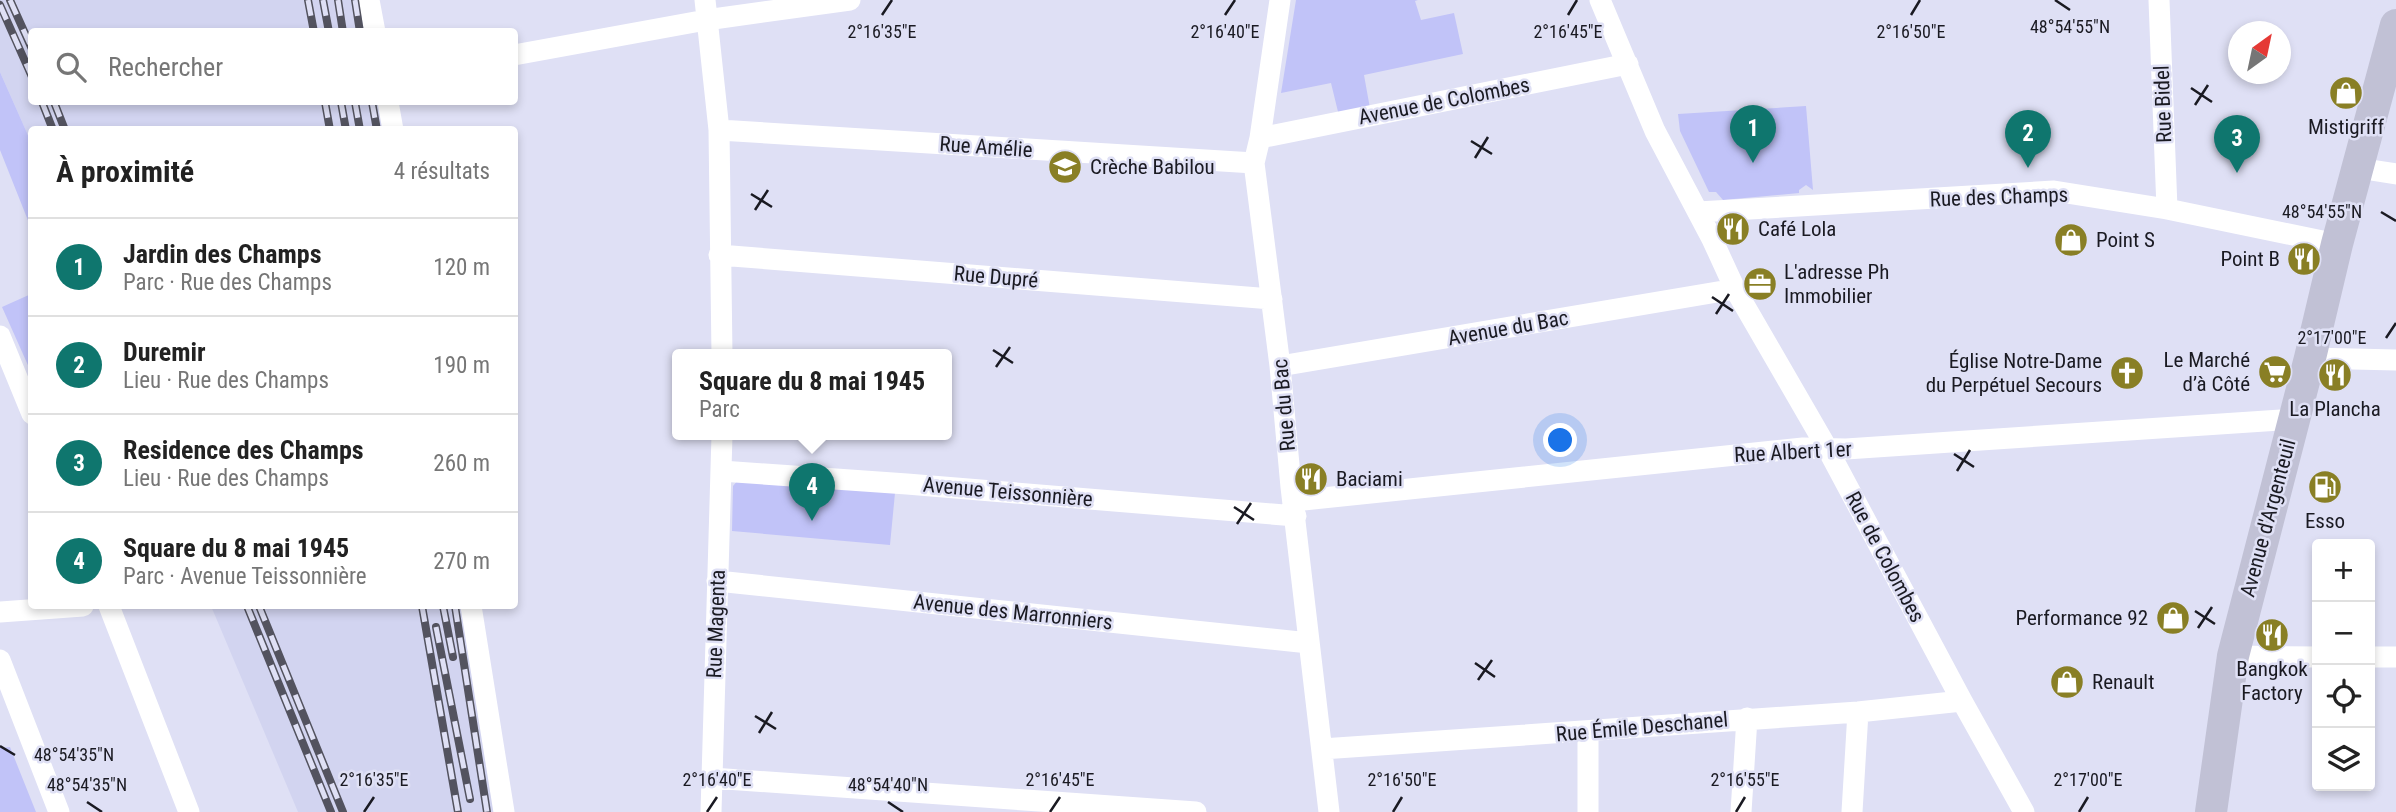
<!DOCTYPE html>
<html lang="fr">
<meta charset="utf-8">
<style>
:root{--surface:#fff;--page:#f2f2f2;--text:#222;--muted:#767676;--line:#e0e0e0;--accent:#0f766e}
body{margin:0;font-family:"Roboto Condensed",sans-serif;background:var(--page);color:var(--text)}
.controls{position:absolute;right:21px;bottom:21px;display:grid;overflow:hidden;border-radius:7px;box-shadow:0 4px 10px #0003}
.controls button{width:63px;height:63px;display:grid;place-items:center;padding:0;border:0;border-bottom:2px solid var(--line);background:var(--surface);color:var(--text);font:35px sans-serif}
.compass{position:absolute;left:2228px;top:21px;width:63px;height:63px;border-radius:50%;background:var(--surface);box-shadow:0 4px 10px #0003;rotate:33deg}
.you{position:absolute;left:1561px;top:441px;width:24px;height:24px;margin:-18px;border:5px solid #fff;border-radius:50%;background:#1a73e8;box-shadow:0 0 0 10px #1a73e833}
.badge{display:grid;place-items:center;width:46px;height:46px;border-radius:50%;background:var(--accent);color:#fff;font-size:23px;font-weight:700}
.pin{position:absolute;translate:-50% -58px;filter:drop-shadow(0 2px 4px #0008)}
.pin::after{content:'';position:absolute;top:37px;width:24px;height:21px;background:inherit;clip-path:polygon(0 0,100% 0,50% 100%)}
.popup{position:absolute;left:672px;top:349px;width:280px;height:91px;box-sizing:border-box;display:grid;place-content:center;border-radius:7px;background:var(--surface);filter:drop-shadow(0 2px 5px #0005);font-size:23px;white-space:nowrap;color:var(--muted)}
.popup b{font-size:26px;color:var(--text)}
.popup::after{content:'';position:absolute;left:50%;top:100%;margin-left:-14px;border:14px solid transparent;border-top-color:var(--surface)}
.list{margin:0;padding:0;list-style:none}
h2{display:flex;justify-content:space-between;align-items:center;height:91px;margin:0;padding:0 28px;font-size:30px}
h2 small{font-size:23px;font-weight:400;color:var(--muted)}
.list li{display:grid;grid-template-columns:46px 1fr auto;gap:21px;align-items:center;box-sizing:border-box;height:98px;padding:0 28px;border-top:2px solid var(--line)}
.list b{display:block;font-size:26px;white-space:nowrap}
.list p{margin:0;font-size:23px;white-space:nowrap;color:var(--muted)}
.list em{font-size:23px;font-style:normal;color:var(--muted)}
.icon{flex:none;width:38px;height:38px;fill:none;stroke:currentColor;stroke-width:2;stroke-linecap:round;stroke-linejoin:round}
.map{position:relative;flex:none;width:2396px;height:812px;overflow:hidden}
.search{position:absolute;background:var(--surface);box-shadow:0 4px 10px #0003;left:28px;top:28px;width:490px;height:77px;display:flex;align-items:center;gap:18px;box-sizing:border-box;padding:0 24px;border-radius:7px;color:var(--muted);font-size:26px}
.panel{position:absolute;background:var(--surface);box-shadow:0 4px 10px #0003;left:28px;top:126px;width:490px;height:483px;border-radius:7px}
.map>svg:first-child{display:block}
.built{fill:#d2d4f0}
.green{fill:#c1c3f8}
.lines{fill:none;stroke-linecap:round;stroke-linejoin:round}
.minor{stroke:#fff;stroke-width:21}
.secondary{stroke:#c1c1d5;stroke-width:32}
.rail-casing{stroke:#53535f;stroke-width:8}
.rail{stroke:#dfe0f5;stroke-width:5;stroke-dasharray:16;stroke-linecap:butt}
.ticks{fill:none;stroke:#1a1a22;stroke-width:2.5}
.labels{text-anchor:middle;dominant-baseline:central;stroke-width:5;stroke-linejoin:round;paint-order:stroke}
.street-label{font-size:21px;fill:#1a1a22;stroke:#dfe0f5}
.poi-label{font-size:21px;fill:#1a1a22;stroke:#dfe0f5;text-anchor:start}
.ticks-label{font-size:18px;text-anchor:middle;fill:#1a1a22;stroke:#dfe0f5;stroke-width:5;stroke-linejoin:round;paint-order:stroke}
</style>
<div class="map">
<svg width="2396" height="812" viewBox="0 0 2396 812">
<rect width="100%" height="100%" fill="#dfe0f5"/>
<path class="built" d="M 0,0 L 364,0 L 370,31 L 32,32 L 32,102 L 382,102 L 387,129 L 32,130 L 31,142 L 0,72 Z
M 211,606 L 466,606 L 499,812 L 298,812 Z"/>
<path class="green" d="M 1296,0 L 1418,0 L 1415,1 L 1421,20 L 1454,13 L 1463,54 L 1364,75 L 1371,114 L 1340,120 L 1331,83 L 1281,93 Z
M 0,72 L 31,142 L 31,228 L 0,150 Z
M 1806,106 L 1813,190 L 1806,185 L 1799,190 L 1799,193 L 1723,200 L 1716,192 L 1709,192 L 1680,131 L 1678,114 Z
M 31,294 L 31,372 L 2,307 Z
M 739,479 L 895,493 L 890,545 L 732,531 L 733,486 Z
M 10,747 L 36,812 L 0,812 L 0,748 Z"/>
<g class="lines">
<path class="minor" d="M 369,0 L 375,32
M 705,0 L 719,130 L 722,355
M 1280,0 L 1260,138 L 1254,163 L 1280,366 L 1291,487 L 1329,812
M 1600,0 L 1655,131 L 1712,239 L 1735,289 L 1827,448 L 1962,701 L 2024,812
M 2159,0 L 2167,209
M 514,55 L 706,20 L 850,0
M 388,102 L 393,130
M 719,130 L 1254,163
M 1260,138 L 1628,64
M 2358,168 L 2396,174
M 1698,212 L 2054,191 L 2167,209 L 2337,244
M 719,255 L 1272,299
M 0,336 L 32,414
M 2310,358 L 2396,360
M 1280,366 L 1735,289
M 721,471 L 907,484 L 1296,516
M 1294,501 L 1803,448 L 1846,449 L 2294,419
M 717,581 L 1309,643
M 109,606 L 189,812
M 471,606 L 504,812
M 0,612 L 83,606
M 2233,656 L 2317,657
M 2370,657 L 2396,657
M 0,660 L 59,812
M 1588,732 L 1588,812
M 1322,749 L 1858,712 L 1962,701
M 712,778 L 1196,812
M 711,812 L 722,435
M 1741,812 L 1747,718
M 1852,812 L 1858,712"/>
<path class="secondary" d="M 2211,812 L 2233,656 L 2310,358 L 2337,244 L 2396,25"/>
<g class="rail-casing">
<path id="rail" d="M 10,0 L 32,49
M 308,0 L 314,32
M 323,0 L 329,32
M 338,0 L 343,32
M 355,0 L 360,32
M 0,5 L 32,77
M 42,102 L 53,130
M 54,102 L 65,130
M 325,102 L 330,130
M 341,102 L 346,130
M 355,102 L 360,130
M 372,102 L 377,130
M 247,606 L 331,812
M 259,606 L 343,812
M 422,606 L 458,812
M 443,606 L 453,657
M 455,606 L 487,812
M 436,627 L 470,799"/>
</g>
<use href="#rail" class="rail"/>
</g>
<path class="ticks" d="M 2055,0 L 2070,10M 882,15 L 892,0M 1225,15 L 1235,0M 1568,15 L 1577,0M 1911,15 L 1920,0M 2191,88 L 2212,102M 2195,105 L 2208,85M 1471,141 L 1492,154M 1475,158 L 1488,137M 751,194 L 772,207M 755,210 L 768,190M 2381,212 L 2396,221M 1712,297 L 1733,311M 1716,314 L 1729,294M 2386,338 L 2396,323M 993,350 L 1013,363M 996,367 L 1010,347M 1954,454 L 1974,467M 1957,471 L 1970,450M 1234,507 L 1254,520M 1237,524 L 1251,503M 2195,611 L 2215,624M 2198,628 L 2212,607M 1475,663 L 1495,677M 1478,680 L 1492,660M 755,716 L 776,729M 759,733 L 772,712M 0,746 L 15,755M 87,802 L 102,812M 888,802 L 903,812M 364,812 L 374,797M 707,812 L 717,797M 1050,812 L 1060,797M 1393,812 L 1402,797M 1736,812 L 1745,797M 2079,812 L 2088,797"/>
<defs>
<g id="shop-disc" transform="scale(1.75)"><circle r="9.5" fill="#897f25" stroke="#dfe0f5"/><path d="M-5-2.5h2.3a2.7 3.5 0 0 1 5.4 0H5L5.5 6h-11ZM-1.5-2.5h3a1.5 2.3 0 0 0-3 0Z" fill="#fff"/></g>
<g id="school-disc" transform="scale(1.75)"><circle r="9.5" fill="#897f25" stroke="#dfe0f5"/><path d="M0-5L7-2L0 1L-7-2ZM-4 1L0 2.5L4 1V4Q0 6-4 4Z" fill="#fff"/></g>
<g id="restaurant-disc" transform="scale(1.75)"><circle r="9.5" fill="#897f25" stroke="#dfe0f5"/><path d="M-5-6h1v4h1v-4h1v4h1v-4h1v5L-1.5 .5V6h-2V.5L-5-1ZM5-6V6H3V1.5H1.5Q1.5-4 5-6Z" fill="#fff"/></g>
<g id="office-disc" transform="scale(1.75)"><circle r="9.5" fill="#897f25" stroke="#dfe0f5"/><path d="M-6-3h4V-5.5h4V-3h4V5H-6ZM-1-4.5V-3h2v-1.5ZM-6 0V1H6V0Z" fill="#fff"/></g>
<g id="supermarket-disc" transform="scale(1.75)"><circle r="9.5" fill="#897f25" stroke="#dfe0f5"/><path d="M-6-5.5h2.5l.6 2H6L4.5 2H-2.5L-4.4-4H-6ZM-1.5 3.2a1.3 1.3 0 1 0 .1 0ZM3 3.2a1.3 1.3 0 1 0 .1 0Z" fill="#fff"/></g>
<g id="church-disc" transform="scale(1.75)"><circle r="9.5" fill="#897f25" stroke="#dfe0f5"/><path d="M-1.2-6h2.4v3.5h3.3v2.4h-3.3V6h-2.4V-.1h-3.3v-2.4h3.3Z" fill="#fff"/></g>
<g id="fuel-disc" transform="scale(1.75)"><circle r="9.5" fill="#897f25" stroke="#dfe0f5"/><path d="M-5.5-6h7V0h2V4h1.3V-2.5L3-4.5l.8-.8L6-3V5H2.5V1h-1V6h-7ZM-4.2-4.7v3.2H.2V-4.7Z" fill="#fff"/></g>
</defs>
<g fill-rule="evenodd">
<use href="#shop-disc" x="2346" y="93"/>
<use href="#school-disc" x="1065" y="167"/>
<use href="#restaurant-disc" x="1733" y="229"/>
<use href="#shop-disc" x="2071" y="240"/>
<use href="#restaurant-disc" x="2304" y="259"/>
<use href="#office-disc" x="1760" y="284"/>
<use href="#supermarket-disc" x="2275" y="372"/>
<use href="#church-disc" x="2127" y="373"/>
<use href="#restaurant-disc" x="2335" y="375"/>
<use href="#restaurant-disc" x="1311" y="479"/>
<use href="#fuel-disc" x="2325" y="487"/>
<use href="#shop-disc" x="2173" y="618"/>
<use href="#restaurant-disc" x="2272" y="635"/>
<use href="#shop-disc" x="2067" y="682"/>
</g>
<g class="labels">
<g class="street-label">
<text transform="translate(1444 101) rotate(-11)">Avenue de Colombes</text>
<text transform="translate(2163 104) rotate(-92)">Rue Bidel</text>
<text transform="translate(986 147) rotate(4)">Rue Amélie</text>
<text transform="translate(1999 197) rotate(-2)">Rue des Champs</text>
<text transform="translate(996 277) rotate(5)">Rue Dupré</text>
<text transform="translate(1508 328) rotate(-10)">Avenue du Bac</text>
<text transform="translate(1284 405) rotate(-95)">Rue du Bac</text>
<text transform="translate(1793 452) rotate(-3)">Rue Albert 1er</text>
<text transform="translate(1008 492) rotate(5)">Avenue Teissonnière</text>
<text transform="translate(2268 518) rotate(-75)">Avenue d'Argenteuil</text>
<text transform="translate(1885 557) rotate(62)">Rue de Colombes</text>
<text transform="translate(1013 612) rotate(6)">Avenue des Marronniers</text>
<text transform="translate(716 624) rotate(-88)">Rue Magenta</text>
<text transform="translate(1642 727) rotate(-5)">Rue Émile Deschanel</text>
</g>
<g class="poi-label">
<text x="2346" y="127" text-anchor="middle">Mistigriff</text>
<text x="1090" y="167">Crèche Babilou</text>
<text x="1758" y="229">Café Lola</text>
<text x="2096" y="240">Point S</text>
<text x="2280" y="259" text-anchor="end">Point B</text>
<text x="1784" y="272">L'adresse Ph<tspan x="1784" dy="24">Immobilier</tspan></text>
<text x="2250" y="360" text-anchor="end">Le Marché<tspan x="2250" dy="24">d’à Côté</tspan></text>
<text x="2102" y="361" text-anchor="end">Église Notre-Dame<tspan x="2102" dy="24">du Perpétuel Secours</tspan></text>
<text x="2335" y="409" text-anchor="middle">La Plancha</text>
<text x="1336" y="479">Baciami</text>
<text x="2325" y="521" text-anchor="middle">Esso</text>
<text x="2148" y="618" text-anchor="end">Performance 92</text>
<text x="2272" y="669" text-anchor="middle">Bangkok<tspan x="2272" dy="24">Factory</tspan></text>
<text x="2092" y="682">Renault</text>
</g>
</g>
<g class="ticks-label">
<text x="2070" y="33">48°54'55"N</text>
<text x="1225" y="38">2°16'40"E</text>
<text x="882" y="38">2°16'35"E</text>
<text x="1568" y="38">2°16'45"E</text>
<text x="1911" y="38">2°16'50"E</text>
<text x="2322" y="218">48°54'55"N</text>
<text x="2332" y="344">2°17'00"E</text>
<text x="74" y="761">48°54'35"N</text>
<text x="374" y="786">2°16'35"E</text>
<text x="717" y="786">2°16'40"E</text>
<text x="1060" y="786">2°16'45"E</text>
<text x="1402" y="786">2°16'50"E</text>
<text x="1745" y="786">2°16'55"E</text>
<text x="2088" y="786">2°17'00"E</text>
<text x="87" y="791">48°54'35"N</text>
<text x="888" y="791">48°54'40"N</text>
</g>
</svg>
<div class="controls">
<button>+</button>
<button>−</button>
<button><svg class="icon" aria-label="locate" viewBox="0 0 24 24"><circle cx="12" cy="12" r="6"/><path d="M12 2v4M12 18v4M2 12h4M18 12h4"/></svg></button>
<button><svg class="icon" aria-label="layers" viewBox="0 0 24 24"><path d="M12 4l9 5-9 5-9-5zM3 14l9 5 9-5"/></svg></button>
</div>
<svg class="compass" viewBox="-18 -18 36 36"><path d="M0-13l5 13h-10z" fill="#e53935"/><path d="M0 13l5-13h-10z" fill="#767676"/></svg>
<div class="you"></div>
<div class="pin badge" style="left:1753px;top:163px">1</div>
<div class="pin badge" style="left:2028px;top:168px">2</div>
<div class="pin badge" style="left:2237px;top:173px">3</div>
<div class="pin badge" style="left:812px;top:521px">4</div>
<div class="popup"><b>Square du 8 mai 1945</b>Parc</div>
<div class="search"><svg class="icon" aria-label="search" viewBox="0 0 24 24"><circle cx="10" cy="10" r="6"/><path d="M15 15l6 6"/></svg>Rechercher</div>
<section class="panel">
<h2>À proximité<small>4 résultats</small></h2>
<ul class="list">
<li><span class="badge">1</span><div><b>Jardin des Champs</b><p>Parc · Rue des Champs</p></div><em>120 m</em></li>
<li><span class="badge">2</span><div><b>Duremir</b><p>Lieu · Rue des Champs</p></div><em>190 m</em></li>
<li><span class="badge">3</span><div><b>Residence des Champs</b><p>Lieu · Rue des Champs</p></div><em>260 m</em></li>
<li><span class="badge">4</span><div><b>Square du 8 mai 1945</b><p>Parc · Avenue Teissonnière</p></div><em>270 m</em></li>
</ul>
</section>
</div>
